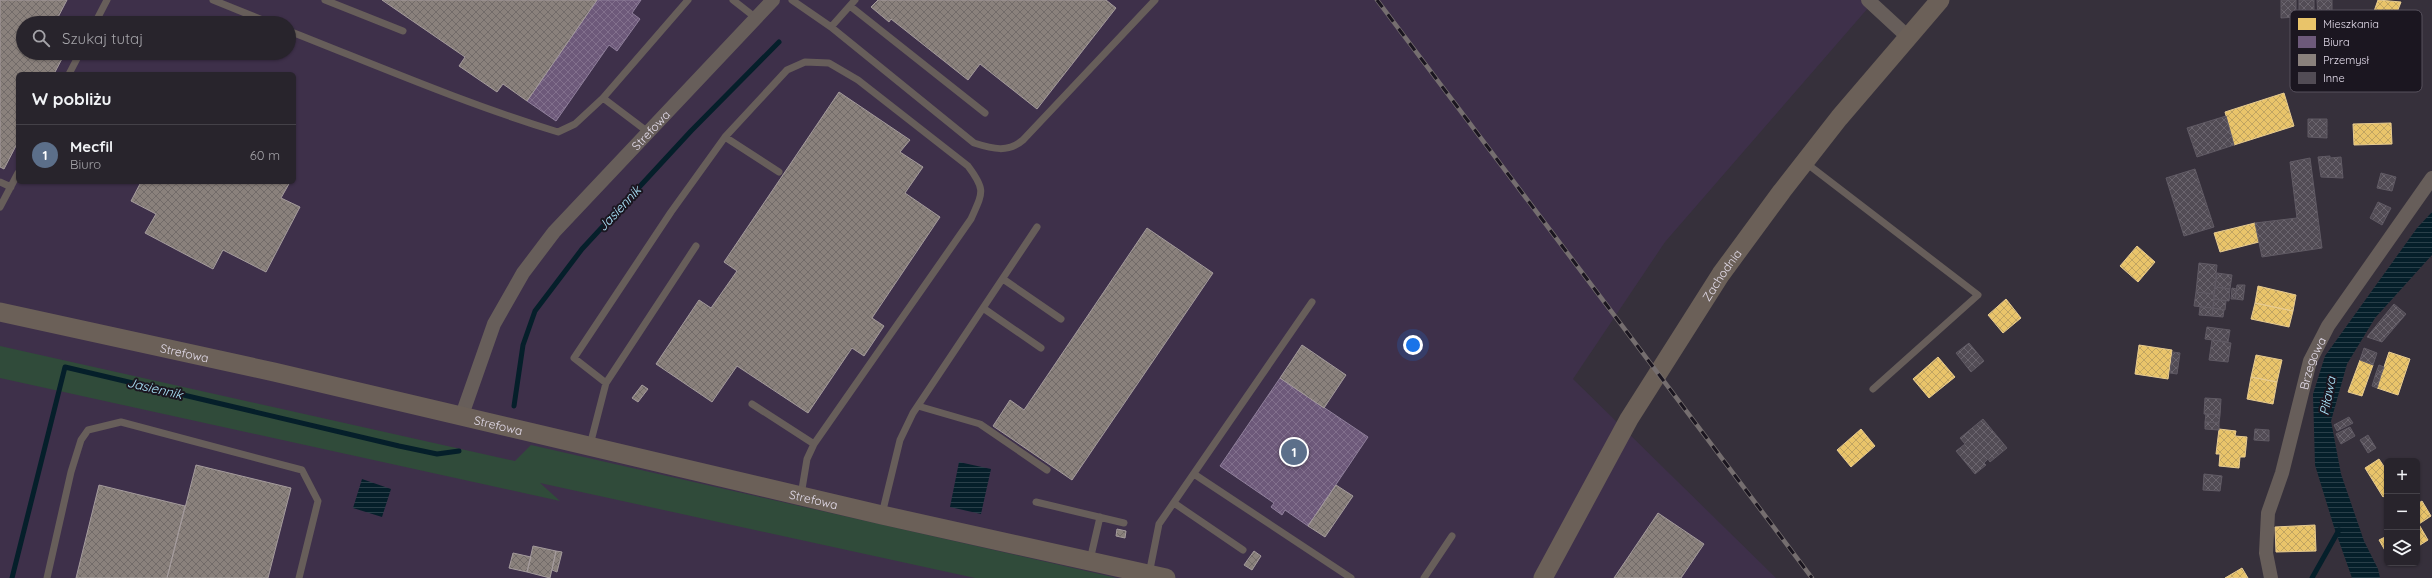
<!DOCTYPE html>
<html lang="pl">
<meta charset="utf-8">
<style>
:root{--surface:#28242c;--page:#343038;--text:#f1f3f6;--muted:#a5a4a9;--line:#444148;--accent:#1a73e8}
body{margin:0;font-family:Quicksand,sans-serif;background:var(--page);color:var(--text)}
.controls{position:absolute;right:12px;bottom:12px;display:grid;overflow:hidden;border-radius:6px;box-shadow:0 1px 3px #0004}
.controls button{width:36px;height:36px;display:grid;place-items:center;padding:0;border:0;border-bottom:1px solid var(--line);background:var(--surface);color:var(--text);font:20px sans-serif}
.you{position:absolute;left:1413px;top:345px;width:14px;height:14px;margin:-10px;border:3px solid #fff;border-radius:50%;background:#1a73e8;box-shadow:0 0 0 6px #1a73e833}
.badge{display:grid;place-items:center;width:26px;height:26px;border-radius:50%;background:var(--accent);color:#fff;font-size:13px;font-weight:700}
.pin{position:absolute;translate:-50% -50%;border:2px solid #fff;box-shadow:0 1px 4px #0006}
.list{margin:0;padding:0;list-style:none}
h2{display:flex;justify-content:space-between;align-items:center;height:52px;margin:0;padding:0 16px;font-size:17px}
h2 small{font-size:13px;font-weight:400;color:var(--muted)}
.list li{display:grid;grid-template-columns:26px 1fr auto;gap:12px;align-items:center;box-sizing:border-box;height:60px;padding:0 16px;border-top:1px solid var(--line)}
.list b{display:block;font-size:15px;white-space:nowrap}
.list p{margin:0;font-size:13px;white-space:nowrap;color:var(--muted)}
.list em{font-size:13px;font-style:normal;color:var(--muted)}
.icon{flex:none;width:22px;height:22px;fill:none;stroke:currentColor;stroke-width:2;stroke-linecap:round;stroke-linejoin:round}
.map{position:relative;flex:none;width:2432px;height:578px;overflow:hidden}
.search{position:absolute;background:var(--surface);box-shadow:0 1px 3px #0004;left:16px;top:16px;width:280px;height:44px;display:flex;align-items:center;gap:10px;box-sizing:border-box;padding:0 14px;border-radius:22px;color:var(--muted);font-size:15px}
.panel{position:absolute;background:var(--surface);box-shadow:0 1px 3px #0004;left:16px;top:72px;width:280px;height:112px;border-radius:6px}
.map>svg:first-child{display:block}
.built{fill:#3e304a;fill-rule:evenodd}
.grass{fill:#304b3a}
.water{fill:url(#water-rules)}
.homes{fill:url(#homes-cross-hatch);stroke:#e7cb90}
.offices{fill:url(#offices-cross-hatch);stroke:#90809c}
.industry{fill:url(#industry-cross-hatch);stroke:#a59c9d}
.lines{fill:none;stroke-linecap:round;stroke-linejoin:round}
.stream{stroke:#051f2a;stroke-width:5}
.building{fill:url(#building-cross-hatch);stroke:#605a64}
.lane{stroke:#675e5a;stroke-width:7}
.street{stroke:#675e5a;stroke-width:14}
.secondary{stroke:#6b6058;stroke-width:19}
.rail-casing{stroke:#756e6f;stroke-width:4.5}
.rail{stroke:#1b1620;stroke-width:3;stroke-dasharray:9;stroke-linecap:butt}
.labels{text-anchor:middle;dominant-baseline:central;stroke-width:4;stroke-linejoin:round;paint-order:stroke}
.street-label{font-size:12px;fill:#e3dcea;stroke:#1b1620}
.water-label{font-size:13px;font-style:italic;fill:#ade7fd;stroke:#1b1620}
.key{fill:#1b1620;stroke:#57515d;stroke-width:1}
.key-label{font-size:11px;fill:#e3dcea}
</style>
<div class="map">
<svg width="2432" height="578" viewBox="0 0 2432 578">
<defs>
<pattern id="water-rules" width="6" height="5" patternUnits="userSpaceOnUse"><rect width="6" height="5" fill="#051f2a"/><path d="M0 2.5h6" fill="none" stroke="#293f49"/></pattern>
<pattern id="homes-cross-hatch" width="8" height="8" patternUnits="userSpaceOnUse"><rect width="8" height="8" fill="#e9c46a"/><path d="M0 0l8 8M0 8l8-8" fill="none" stroke="#c0a461"/></pattern>
<pattern id="offices-cross-hatch" width="8" height="8" patternUnits="userSpaceOnUse"><rect width="8" height="8" fill="#6d597a"/><path d="M0 0l8 8M0 8l8-8" fill="none" stroke="#82708d"/></pattern>
<pattern id="industry-cross-hatch" width="8" height="8" patternUnits="userSpaceOnUse"><rect width="8" height="8" fill="#8a817c"/><path d="M0 0l8 8M0 8l8-8" fill="none" stroke="#726b69"/></pattern>
<pattern id="building-cross-hatch" width="8" height="8" patternUnits="userSpaceOnUse"><rect width="8" height="8" fill="#524c55"/><path d="M0 0l8 8M0 8l8-8" fill="none" stroke="#6b656e"/></pattern>
</defs>
<rect width="100%" height="100%" fill="#36303b"/>
<path class="built" d="M 0,0 L 1875,0 L 1665,242 L 1573,379 L 1776,578 L 0,578 ZM 23,23 L 289,23 L 289,53 L 23,53 ZM 18,74 L 294,74 L 294,182 L 18,182 Z"/>
<path class="grass" d="M 0,346 L 515,461 L 531,445 L 1117,578 L 975,578 L 540,483 L 560,501 L 0,378 Z"/>
<path class="water" d="M 2432,212 L 2432,255 L 2375,318 L 2347,364 L 2331,421 L 2341,474 L 2364,541 L 2378,569 L 2380,578 L 2352,578 L 2334,527 L 2315,465 L 2313,394 L 2325,356 L 2417,228 Z
M 959,462 L 991,469 L 981,514 L 950,507 Z
M 362,479 L 391,489 L 382,517 L 353,508 Z"/>
<path class="homes" d="M 2378,0 L 2401,2 L 2387,38 L 2367,31 Z
M 2284,93 L 2294,126 L 2234,145 L 2225,112 Z
M 2391,123 L 2392,144 L 2354,145 L 2353,124 Z
M 2255,223 L 2259,242 L 2220,252 L 2214,233 Z
M 2137,246 L 2155,262 L 2138,282 L 2120,266 Z
M 2258,286 L 2296,295 L 2293,311 L 2255,303 Z
M 2006,299 L 2021,318 L 2003,333 L 1988,315 Z
M 2255,303 L 2293,311 L 2289,327 L 2251,319 Z
M 2139,345 L 2172,350 L 2168,379 L 2135,374 Z
M 2389,352 L 2410,359 L 2398,395 L 2377,388 Z
M 2256,355 L 2282,360 L 2277,382 L 2251,377 Z
M 1938,357 L 1955,377 L 1929,398 L 1913,379 Z
M 2360,360 L 2373,365 L 2362,396 L 2348,392 Z
M 2251,377 L 2277,382 L 2273,404 L 2247,399 Z
M 1861,429 L 1875,446 L 1851,467 L 1837,450 Z
M 2219,429 L 2236,431 L 2235,436 L 2247,437 L 2245,457 L 2240,457 L 2239,468 L 2219,466 L 2220,454 L 2216,454 Z
M 2379,459 L 2387,471 L 2387,494 L 2383,497 L 2365,468 Z
M 2422,501 L 2431,516 L 2419,524 L 2417,504 Z
M 2417,521 L 2428,540 L 2417,547 Z
M 2315,525 L 2316,551 L 2276,552 L 2275,527 Z
M 2387,536 L 2387,554 L 2379,540 Z
M 2242,568 L 2248,578 L 2225,578 Z"/>
<path class="offices" d="M 597,0 L 641,0 L 632,13 L 640,19 L 617,51 L 609,45 L 556,121 L 527,101 Z
M 1280,378 L 1368,437 L 1308,526 L 1285,510 L 1282,515 L 1271,507 L 1274,503 L 1220,466 Z"/>
<path class="industry" d="M 0,0 L 67,0 L 55,23 L 23,23 L 23,53 L 65,53 L 54,74 L 18,74 L 18,142 L 4,169 L 0,167 Z
M 382,0 L 597,0 L 527,101 L 503,84 L 497,92 L 459,66 L 465,57 Z
M 878,0 L 1106,0 L 1116,8 L 1037,109 L 980,64 L 968,80 L 891,19 L 889,22 L 871,7 Z
M 839,92 L 910,140 L 900,152 L 923,167 L 905,193 L 940,217 L 872,318 L 884,326 L 864,356 L 852,348 L 808,413 L 737,366 L 712,402 L 656,364 L 699,300 L 711,308 L 737,271 L 724,262 Z
M 141,182 L 290,182 L 281,198 L 300,207 L 266,272 L 223,250 L 213,269 L 145,233 L 156,214 L 131,201 Z
M 1147,228 L 1213,273 L 1072,480 L 993,426 L 1010,400 L 1024,410 Z
M 1302,345 L 1346,375 L 1324,408 L 1280,378 Z
M 642,385 L 648,389 L 638,402 L 632,398 Z
M 196,465 L 291,488 L 268,578 L 167,578 Z
M 99,485 L 185,506 L 167,578 L 76,578 Z
M 1336,485 L 1353,496 L 1325,537 L 1308,526 Z
M 1658,513 L 1704,544 L 1681,578 L 1614,578 Z
M 1117,529 L 1126,531 L 1125,538 L 1116,536 Z
M 533,546 L 556,551 L 550,578 L 527,572 Z
M 556,551 L 562,552 L 557,572 L 552,570 Z
M 1254,551 L 1261,556 L 1252,570 L 1244,565 Z
M 513,553 L 531,557 L 527,572 L 509,568 Z"/>
<g class="lines">
<path class="stream" d="M 514,406 L 523,345 L 535,311 L 582,249 L 691,131 L 779,42
M 12,578 L 65,367 L 399,446 L 437,454 L 459,451
M 2312,578 L 2339,530"/>
</g>
<path class="building" d="M 2281,0 L 2296,0 L 2296,17 L 2281,18 Z
M 2299,0 L 2314,0 L 2314,18 L 2299,18 Z
M 2317,0 L 2332,0 L 2332,19 L 2318,19 Z
M 2226,116 L 2234,145 L 2197,157 L 2187,128 Z
M 2308,119 L 2327,119 L 2327,138 L 2308,137 Z
M 2330,156 L 2330,158 L 2341,157 L 2343,178 L 2321,177 L 2318,157 Z
M 2310,158 L 2322,248 L 2262,257 L 2255,223 L 2297,218 L 2290,162 Z
M 2195,169 L 2214,227 L 2184,236 L 2166,178 Z
M 2381,173 L 2396,177 L 2392,191 L 2377,188 Z
M 2378,202 L 2391,208 L 2382,225 L 2370,218 Z
M 2199,263 L 2217,265 L 2214,294 L 2196,292 Z
M 2217,273 L 2232,275 L 2230,289 L 2215,287 Z
M 2237,285 L 2245,285 L 2243,300 L 2235,299 Z
M 2215,287 L 2230,289 L 2229,301 L 2214,299 Z
M 2232,288 L 2237,289 L 2235,299 L 2231,299 Z
M 2196,292 L 2214,294 L 2213,308 L 2194,306 Z
M 2214,299 L 2226,301 L 2225,310 L 2213,308 Z
M 2394,304 L 2406,314 L 2382,342 L 2367,337 Z
M 2200,307 L 2213,308 L 2212,316 L 2199,315 Z
M 2213,308 L 2224,310 L 2223,317 L 2212,316 Z
M 2207,327 L 2230,330 L 2228,342 L 2205,339 Z
M 2212,340 L 2231,343 L 2228,362 L 2209,360 Z
M 1969,343 L 1984,361 L 1971,372 L 1956,353 Z
M 2364,348 L 2377,353 L 2373,365 L 2360,360 Z
M 2173,352 L 2180,353 L 2177,374 L 2170,373 Z
M 2379,365 L 2384,367 L 2381,375 L 2376,373 Z
M 2376,373 L 2381,375 L 2377,388 L 2372,386 Z
M 2205,398 L 2221,399 L 2220,415 L 2204,414 Z
M 2206,414 L 2220,415 L 2219,423 L 2205,422 Z
M 2349,417 L 2353,423 L 2337,431 L 2334,425 Z
M 1983,419 L 2007,448 L 1990,462 L 1988,459 L 1984,463 L 1986,465 L 1975,474 L 1956,451 L 1965,444 L 1960,438 Z
M 2205,422 L 2219,423 L 2219,430 L 2205,429 Z
M 2350,427 L 2355,436 L 2341,444 L 2336,434 Z
M 2255,429 L 2269,430 L 2269,441 L 2254,440 Z
M 2368,435 L 2376,448 L 2368,453 L 2360,440 Z
M 2204,474 L 2222,476 L 2220,491 L 2203,490 Z"/>
<g class="lines">
<path class="lane" d="M 213,0 L 270,23
M 325,0 L 403,31
M 733,0 L 756,18
M 792,0 L 831,27 L 974,143 C 993,149 1008,153 1023,140 L 1155,0
M 850,6 L 985,113
M 95,23 L 107,0
M 831,27 L 855,0
M 289,31 C 378,66 466,104 558,132 L 575,124 L 603,98 L 688,0
M 69,74 L 80,53
M 603,98 L 648,132
M 725,137 L 779,172
M 1806,163 L 1978,295 L 1873,389
M 0,182 L 11,187
M 0,207 L 18,173
M 1003,279 L 1061,319
M 983,308 L 1041,348
M 606,383 L 574,358 L 671,212 L 725,137 L 787,70 L 805,62 L 829,63 L 858,80 L 968,166 C 986,190 983,192 971,219 L 814,444 L 807,459 L 801,495
M 752,404 L 814,444
M 918,406 L 980,424 L 1047,470
M 590,445 L 606,383 L 696,246
M 1194,474 L 1351,578
M 1036,502 L 1124,523
M 1174,503 L 1243,550
M 882,514 L 900,440 L 913,413 L 1037,227
M 1090,560 L 1100,517
M 1149,574 L 1159,524 L 1312,302
M 47,578 L 71,472 L 81,440 L 88,430 L 121,422 L 302,470 L 318,501 L 299,578
M 1424,578 L 1452,536"/>
<g class="street">
<path d="M 1868,0 L 1908,37"/>
<path id="s1" d="M 462,415 L 494,324 L 523,273 L 554,232 L 773,0"/>
<path id="s2" d="M 2271,578 L 2266,553 L 2268,513 L 2282,473 L 2310,361 L 2328,326 L 2432,178"/>
</g>
<g class="secondary">
<path id="s3" d="M 0,312 L 274,372 L 882,515 L 1166,578"/>
<path id="s4" d="M 1543,578 L 1629,419 L 1721,274 L 1782,191 L 1839,118 L 1940,0"/>
</g>
<g class="rail-casing">
<path id="rail" d="M 1377,0 L 1812,578"/>
</g>
<use href="#rail" class="rail"/>
</g>
<g class="labels">
<g class="street-label">
<text stroke="none"><textPath href="#s1" startOffset="347">Strefowa</textPath></text>
<text stroke="none"><textPath href="#s4" startOffset="352">Zachodnia</textPath></text>
<text stroke="none"><textPath href="#s3" startOffset="189">Strefowa</textPath></text>
<text stroke="none"><textPath href="#s2" startOffset="222">Brzegowa</textPath></text>
<text stroke="none"><textPath href="#s3" startOffset="511">Strefowa</textPath></text>
<text stroke="none"><textPath href="#s3" startOffset="835">Strefowa</textPath></text>
</g>
<g class="water-label">
<text transform="translate(619 208) rotate(-47)">Jasiennik</text>
<text transform="translate(155 388) rotate(13)">Jasiennik</text>
<text transform="translate(2327 396) rotate(-79)">Piława</text>
</g>
</g>
<rect x="2290" y="10" width="132" height="82" rx="6" class="key"/>
<rect x="2298" y="18" width="18" height="12" fill="#e9c46a"/>
<rect x="2298" y="36" width="18" height="12" fill="#6d597a"/>
<rect x="2298" y="54" width="18" height="12" fill="#8a817c"/>
<rect x="2298" y="72" width="18" height="12" fill="#524c55"/>
<g class="key-label">
<text x="2323" y="28">Mieszkania</text>
<text x="2323" y="46">Biura</text>
<text x="2323" y="64">Przemysł</text>
<text x="2323" y="82">Inne</text>
</g>
</svg>
<div class="controls">
<button>+</button>
<button>−</button>
<button><svg class="icon" aria-label="layers" viewBox="0 0 24 24"><path d="M12 4l9 5-9 5-9-5zM3 14l9 5 9-5"/></svg></button>
</div>
<div class="you"></div>
<div class="pin badge" style="left:1294px;top:452px;background:#5c6f8a">1</div>
<div class="search"><svg class="icon" aria-label="search" viewBox="0 0 24 24"><circle cx="10" cy="10" r="6"/><path d="M15 15l6 6"/></svg>Szukaj tutaj</div>
<section class="panel">
<h2>W pobliżu<small></small></h2>
<ul class="list">
<li><span class="badge" style="background:#5c6f8a">1</span><div><b>Mecfil</b><p>Biuro</p></div><em>60 m</em></li>
</ul>
</section>
</div>
